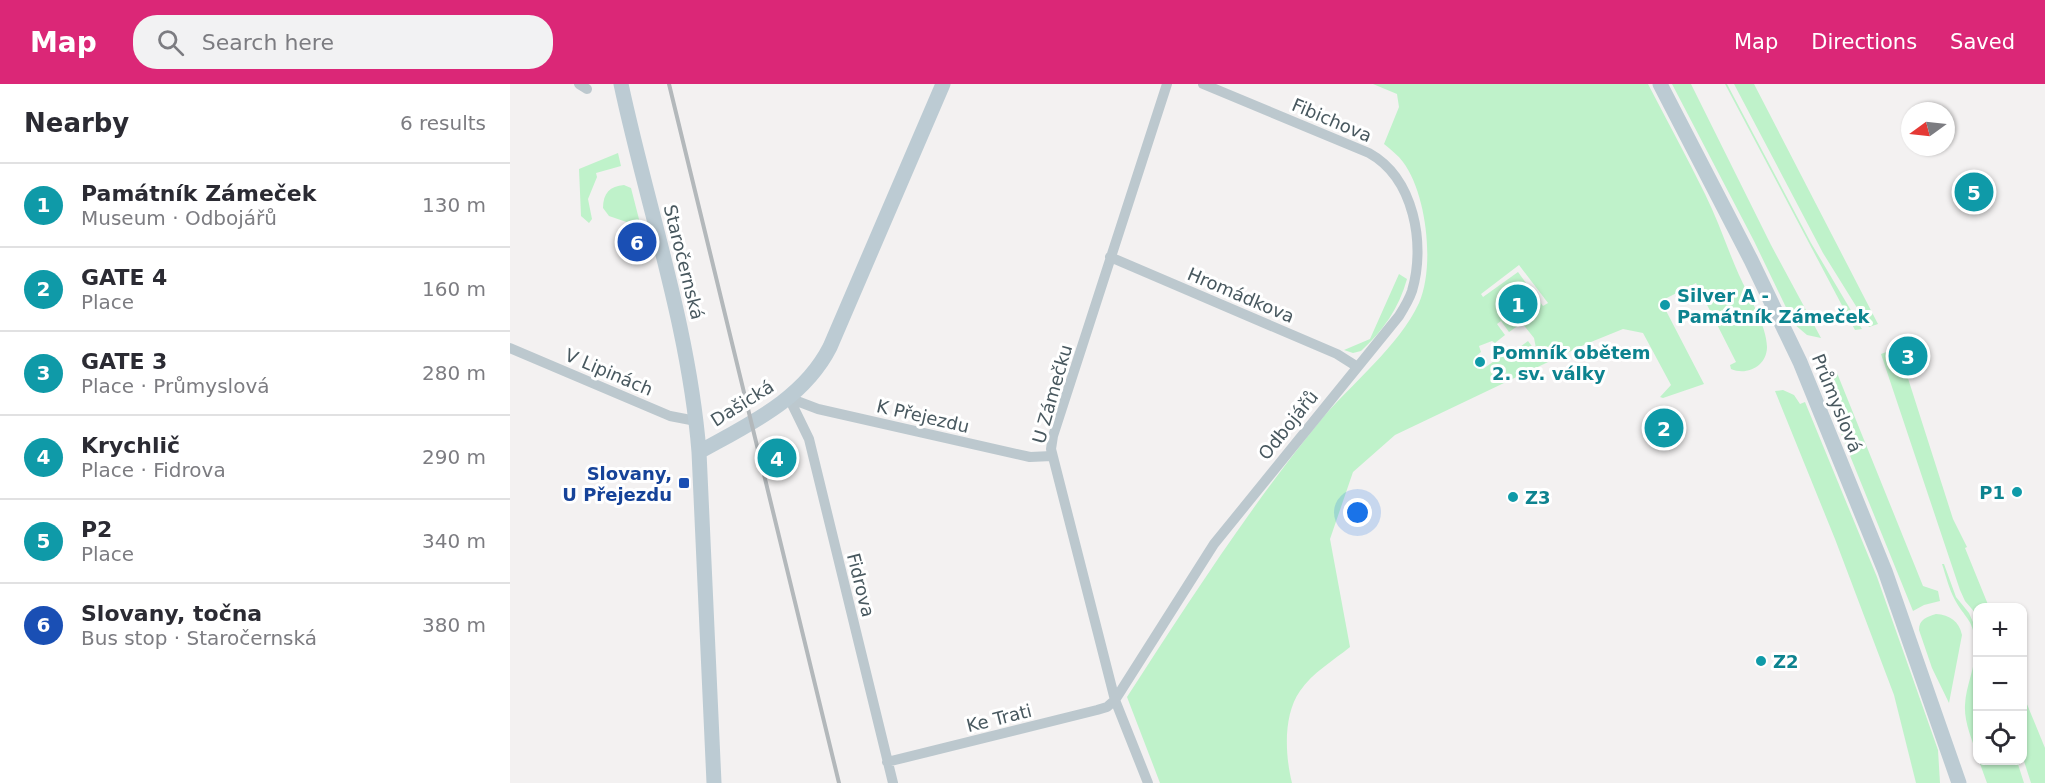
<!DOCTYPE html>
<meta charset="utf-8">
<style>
:root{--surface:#fff;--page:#f2f2f3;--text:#2b2b33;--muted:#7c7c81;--line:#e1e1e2;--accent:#db2777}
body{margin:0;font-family:"DejaVu Sans",sans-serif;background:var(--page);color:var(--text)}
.controls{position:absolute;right:18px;bottom:18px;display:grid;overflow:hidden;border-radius:12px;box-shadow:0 2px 4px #0004}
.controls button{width:54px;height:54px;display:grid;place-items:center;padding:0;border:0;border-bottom:2px solid var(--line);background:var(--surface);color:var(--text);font:30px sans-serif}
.compass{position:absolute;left:1391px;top:18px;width:54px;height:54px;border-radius:50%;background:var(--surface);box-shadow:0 2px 4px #0004;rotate:255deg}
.you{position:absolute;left:848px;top:429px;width:21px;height:21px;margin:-15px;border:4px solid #fff;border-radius:50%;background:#1a73e8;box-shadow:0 0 0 9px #1a73e833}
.badge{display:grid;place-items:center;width:39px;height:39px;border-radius:50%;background:var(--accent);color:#fff;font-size:20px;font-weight:700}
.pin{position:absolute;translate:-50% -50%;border:3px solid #fff;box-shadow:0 2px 6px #0006}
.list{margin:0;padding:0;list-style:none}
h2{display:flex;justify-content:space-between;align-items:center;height:78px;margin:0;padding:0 24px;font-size:26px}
h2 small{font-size:20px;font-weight:400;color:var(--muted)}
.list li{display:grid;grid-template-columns:39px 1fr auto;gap:18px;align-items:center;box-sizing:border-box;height:84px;padding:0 24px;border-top:2px solid var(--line)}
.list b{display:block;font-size:22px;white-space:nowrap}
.list p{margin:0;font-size:20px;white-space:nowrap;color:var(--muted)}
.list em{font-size:20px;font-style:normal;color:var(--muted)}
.icon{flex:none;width:33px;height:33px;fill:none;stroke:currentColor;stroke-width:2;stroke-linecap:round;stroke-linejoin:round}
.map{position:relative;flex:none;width:1535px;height:699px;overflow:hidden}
header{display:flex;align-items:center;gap:36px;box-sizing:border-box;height:84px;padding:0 30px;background:var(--accent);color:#fff}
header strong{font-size:28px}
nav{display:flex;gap:33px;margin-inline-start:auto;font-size:21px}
.search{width:420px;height:54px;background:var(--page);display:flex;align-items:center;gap:15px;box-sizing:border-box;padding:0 21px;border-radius:24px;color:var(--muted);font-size:22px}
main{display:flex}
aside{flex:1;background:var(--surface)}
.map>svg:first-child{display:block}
.green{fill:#bff2ca;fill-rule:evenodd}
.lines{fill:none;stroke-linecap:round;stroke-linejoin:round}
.street{stroke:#bcc8ce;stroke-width:10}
.secondary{stroke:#bccbd3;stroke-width:15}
.rail{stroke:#b3b8bb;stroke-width:4}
.culture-dot{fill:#0f9aa8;stroke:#fff;stroke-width:2}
.transit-dot{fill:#1a4fb4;stroke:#fff;stroke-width:2}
.labels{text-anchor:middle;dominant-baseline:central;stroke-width:6;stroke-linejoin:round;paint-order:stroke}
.street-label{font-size:18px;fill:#48585f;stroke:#fff}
.culture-label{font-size:18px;font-weight:bold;fill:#0d838f;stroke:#fff;text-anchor:start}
.transit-label{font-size:18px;font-weight:bold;fill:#164399;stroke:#fff;text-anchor:end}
</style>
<header>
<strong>Map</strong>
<div class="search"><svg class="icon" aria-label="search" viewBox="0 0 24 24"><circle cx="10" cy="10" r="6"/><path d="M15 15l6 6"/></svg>Search here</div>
<nav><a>Map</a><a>Directions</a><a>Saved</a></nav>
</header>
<main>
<aside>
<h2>Nearby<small>6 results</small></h2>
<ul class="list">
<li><span class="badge" style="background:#0f9aa8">1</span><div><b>Památník Zámeček</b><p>Museum · Odbojářů</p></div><em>130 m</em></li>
<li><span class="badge" style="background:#0f9aa8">2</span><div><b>GATE 4</b><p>Place</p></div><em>160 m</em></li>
<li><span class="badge" style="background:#0f9aa8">3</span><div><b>GATE 3</b><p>Place · Průmyslová</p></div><em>280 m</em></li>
<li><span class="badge" style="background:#0f9aa8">4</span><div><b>Krychlič</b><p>Place · Fidrova</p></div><em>290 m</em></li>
<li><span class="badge" style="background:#0f9aa8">5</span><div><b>P2</b><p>Place</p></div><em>340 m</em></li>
<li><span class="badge" style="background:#1a4fb4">6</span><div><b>Slovany, točna</b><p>Bus stop · Staročernská</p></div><em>380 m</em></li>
</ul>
</aside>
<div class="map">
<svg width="1535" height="699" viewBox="0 0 1535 699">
<rect width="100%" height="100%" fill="#f3f1f1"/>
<path class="green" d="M 863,0 L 1138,0 C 1157,37 1177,73 1195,110 C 1208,136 1217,164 1229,191 C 1238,211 1257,242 1257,263 C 1257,282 1237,292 1221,285 L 1220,281 L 1226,278 L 1186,199 L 1151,217 L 1194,300 L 1153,314 L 1150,313 L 1161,301 L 1133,249 L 1113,245 L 1076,260 L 885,351 L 843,388 L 820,455 L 840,563 C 824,576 802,589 790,607 C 773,631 775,671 782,699 L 650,699 L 617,613 C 678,519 739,424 810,337 C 841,300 889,262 909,219 C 925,183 917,110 893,78 C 888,71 881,66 874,60 L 889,23 L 887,10 ZM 1009,181 L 1038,219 L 1033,222 L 1008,188 L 973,213 L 971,210 ZM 991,237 L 999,248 L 1012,239 L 1024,254 L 1026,264 L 1024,265 L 1018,257 L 999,271 L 993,263 L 991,265 L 994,270 L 973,285 L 966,282 L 965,273 L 971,268 L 969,262 L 982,257 L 985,259 L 995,251 L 987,240 Z
M 1162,0 L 1181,0 L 1261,161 L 1311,254 L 1297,251 L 1284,240 L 1244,157 Z
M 1215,0 L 1217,0 L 1301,159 L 1352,245 L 1345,246 Z
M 1224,0 L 1244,0 L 1368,240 L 1359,243 L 1313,169 Z
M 108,69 L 111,82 L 86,89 L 87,93 L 78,115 L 82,135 L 79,139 L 71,132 L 69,85 Z
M 114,101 L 121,104 L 131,143 L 99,132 L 93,124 C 93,109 100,102 114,101 Z
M 889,190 L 897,195 C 889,224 873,247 851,267 L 843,269 L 834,266 L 860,255 Z
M 1379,267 L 1388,267 L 1397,284 L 1395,285 L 1443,435 L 1457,463 L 1455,464 L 1479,523 L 1468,524 L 1467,531 L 1455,517 L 1450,506 L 1371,270 Z
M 1327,289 L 1413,502 L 1428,507 L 1430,517 L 1414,521 L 1403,527 L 1315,310 L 1320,308 L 1321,295 Z
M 1273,306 L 1284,311 L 1290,320 L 1295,318 L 1367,493 L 1428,666 L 1430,699 L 1406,699 L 1384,611 L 1325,455 L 1265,307 Z
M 1432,480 L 1434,480 L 1446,513 L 1459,529 L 1466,545 L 1467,671 C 1462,655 1454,638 1455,621 C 1456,599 1468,579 1465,557 C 1463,535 1454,533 1445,516 C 1439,505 1436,492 1432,480 Z
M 1426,530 C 1440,531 1449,537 1452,551 L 1439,619 L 1422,584 L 1409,546 C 1409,535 1417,533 1426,530 Z
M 1512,608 L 1535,664 L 1535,699 L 1521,699 L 1513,674 Z
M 1469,677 L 1507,677 L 1514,699 L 1477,699 Z"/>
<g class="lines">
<path class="street" d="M 69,0 L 77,5
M 600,173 L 827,270 L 846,282
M 0,264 L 160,332 L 186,337
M 279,314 L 299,355 L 383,699
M 279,314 L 308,325 L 520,373 L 542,372
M 377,678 L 587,626 L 597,623 L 605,616 L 704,460 L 889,232 C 894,224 899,216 902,207 C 916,160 904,94 859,69 L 693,0
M 638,699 L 605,616 L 541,365 L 543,352 L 657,0"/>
<path class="secondary" d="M 111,0 C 137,122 179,242 189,368 L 204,699
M 1150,0 L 1241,176 L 1290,278 L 1375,487 L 1449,699
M 189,368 C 239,340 293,316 320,263 L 433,0"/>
<path class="rail" d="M 159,0 L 329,699"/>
</g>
<g class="culture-dot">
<circle cx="1155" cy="221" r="6"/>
<circle cx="970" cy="278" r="6"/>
<circle cx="1507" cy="408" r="6"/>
<circle cx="1003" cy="413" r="6"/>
<circle cx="1251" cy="577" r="6"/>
</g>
<rect class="transit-dot" x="168" y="393" width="12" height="12" rx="3"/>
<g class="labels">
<g class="street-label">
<text transform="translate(822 36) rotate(23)">Fibichova</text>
<text transform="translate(174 178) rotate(76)">Staročernská</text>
<text transform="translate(731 211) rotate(23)">Hromádkova</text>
<text transform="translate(99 288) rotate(23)">V Lipinách</text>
<text transform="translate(542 310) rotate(-74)">U Zámečku</text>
<text transform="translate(232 319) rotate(-32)">Dašická</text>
<text transform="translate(1327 319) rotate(68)">Průmyslová</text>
<text transform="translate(413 332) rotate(13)">K Přejezdu</text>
<text transform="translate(778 341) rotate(-51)">Odbojářů</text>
<text transform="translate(351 501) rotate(76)">Fidrova</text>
<text transform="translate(489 634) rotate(-14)">Ke Trati</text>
</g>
<g class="culture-label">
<text x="1167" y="211">Silver A -<tspan x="1167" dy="21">Památník Zámeček</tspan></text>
<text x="982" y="268">Pomník obětem<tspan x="982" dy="21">2. sv. války</tspan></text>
<text x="1495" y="408" text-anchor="end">P1</text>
<text x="1015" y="413">Z3</text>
<text x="1263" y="577">Z2</text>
</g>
<g class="transit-label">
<text x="162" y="389">Slovany,<tspan x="162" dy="21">U Přejezdu</tspan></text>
</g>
</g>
</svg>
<div class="controls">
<button>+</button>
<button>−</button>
<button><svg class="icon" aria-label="locate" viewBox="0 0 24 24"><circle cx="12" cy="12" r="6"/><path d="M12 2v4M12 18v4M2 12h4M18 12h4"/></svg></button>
</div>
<svg class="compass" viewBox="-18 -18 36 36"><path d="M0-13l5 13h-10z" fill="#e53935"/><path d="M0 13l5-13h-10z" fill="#7c7c81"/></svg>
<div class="you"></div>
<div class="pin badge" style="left:1008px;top:220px;background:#0f9aa8">1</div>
<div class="pin badge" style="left:1154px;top:344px;background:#0f9aa8">2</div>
<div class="pin badge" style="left:1398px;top:272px;background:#0f9aa8">3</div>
<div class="pin badge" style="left:267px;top:374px;background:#0f9aa8">4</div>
<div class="pin badge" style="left:1464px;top:108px;background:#0f9aa8">5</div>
<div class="pin badge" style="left:127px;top:158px;background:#1a4fb4">6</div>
</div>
</main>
